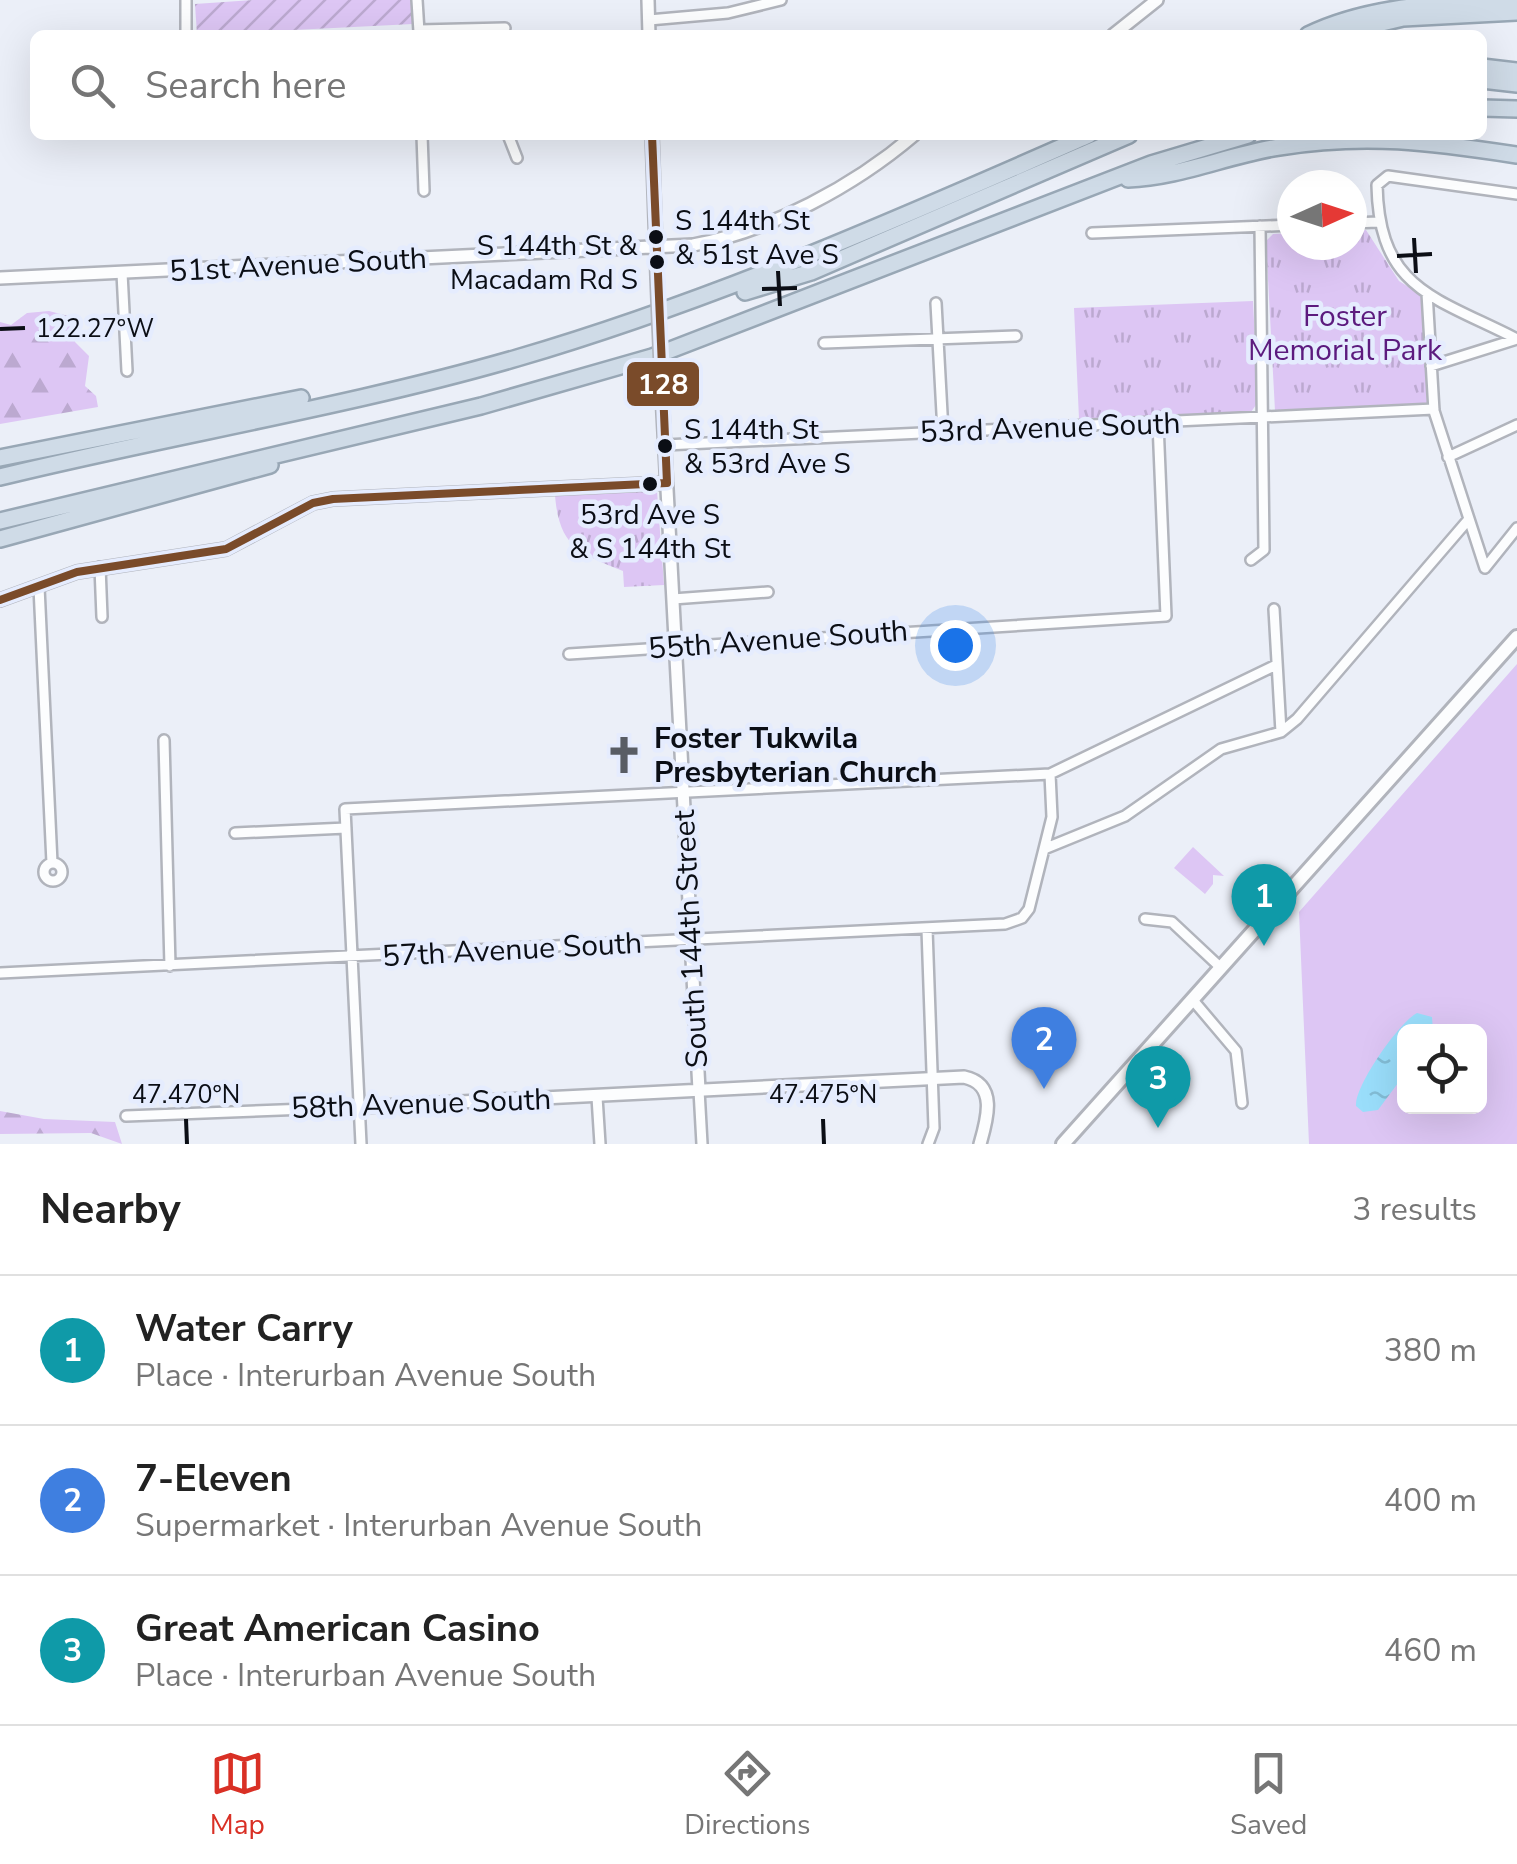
<!DOCTYPE html>
<meta charset="utf-8">
<style>
:root{--surface:#fff;--page:#f6f6f6;--text:#222;--muted:#767676;--line:#e0e0e0;--accent:#d93025}
body{margin:0;font-family:"Nunito Sans",sans-serif;background:var(--page);color:var(--text)}
.controls{position:absolute;right:30px;bottom:30px;display:grid;overflow:hidden;border-radius:15px;box-shadow:0 10px 40px #0002}
.controls button{width:90px;height:90px;display:grid;place-items:center;padding:0;border:0;border-bottom:2px solid var(--line);background:var(--surface);color:var(--text);font:50px sans-serif}
.compass{position:absolute;left:1277px;top:170px;width:90px;height:90px;border-radius:50%;background:var(--surface);box-shadow:0 10px 40px #0002;rotate:87deg}
.you{position:absolute;left:955px;top:645px;width:35px;height:35px;margin:-25px;border:8px solid #fff;border-radius:50%;background:#1a73e8;box-shadow:0 0 0 15px #1a73e833}
.badge{display:grid;place-items:center;width:65px;height:65px;border-radius:50%;background:var(--accent);color:#fff;font-size:32px;font-weight:700}
.pin{position:absolute;translate:-50% -82px;filter:drop-shadow(0 2px 5px #0008)}
.pin::after{content:'';position:absolute;top:52px;width:35px;height:30px;background:inherit;clip-path:polygon(0 0,100% 0,50% 100%)}
.list{margin:0;padding:0;list-style:none}
h2{display:flex;justify-content:space-between;align-items:center;height:130px;margin:0;padding:0 40px;font-size:42px}
h2 small{font-size:32px;font-weight:400;color:var(--muted)}
.list li{display:grid;grid-template-columns:65px 1fr auto;gap:30px;align-items:center;box-sizing:border-box;height:150px;padding:0 40px;border-top:2px solid var(--line)}
.list b{display:block;font-size:38px;white-space:nowrap}
.list p{margin:0;font-size:32px;white-space:nowrap;color:var(--muted)}
.list em{font-size:32px;font-style:normal;color:var(--muted)}
.icon{flex:none;width:55px;height:55px;fill:none;stroke:currentColor;stroke-width:2;stroke-linecap:round;stroke-linejoin:round}
.map{position:relative;flex:none;width:1517px;height:1144px;overflow:hidden}
.search{position:absolute;background:var(--surface);box-shadow:0 10px 40px #0002;left:30px;right:30px;top:30px;height:110px;display:flex;align-items:center;gap:25px;box-sizing:border-box;padding:0 35px;border-radius:15px;color:var(--muted);font-size:38px}
.sheet{height:580px;background:var(--surface)}
nav{display:flex;justify-content:space-around;align-items:center;box-sizing:border-box;height:140px;border-top:2px solid var(--line);background:var(--surface);font-size:28px;color:var(--muted)}
nav a{display:grid;justify-items:center;gap:5px}
nav .on{color:var(--accent)}
.map>svg:first-child{display:block}
.grass{fill:#ddc6f4;fill-rule:evenodd}
.forest{fill:url(#forest-firs)}
.park{fill:url(#park-tufts)}
.garden{fill:url(#garden-furrows)}
.water{fill:url(#water-ripples)}
.lines{fill:none;stroke-linecap:round;stroke-linejoin:round}
.minor-casing{stroke:#b1b4bc;stroke-width:14}
.tertiary-casing{stroke:#b1b4bc;stroke-width:16}
.secondary-casing{stroke:#b1b4bc;stroke-width:18}
.motorway-casing{stroke:#98a7b5;stroke-width:20}
.minor{stroke:#fcfdfe;stroke-width:9}
.tertiary{stroke:#fcfdfe;stroke-width:11}
.secondary{stroke:#fcfdfe;stroke-width:12}
.motorway{stroke:#cfdbe7;stroke-width:15}
.tertiary-bridge-casing{stroke:#b1b4bc;stroke-width:16;stroke-linecap:butt}
.tertiary-bridge{stroke:#fcfdfe;stroke-width:11}
.bus-1-casing{stroke:#e5ecfe;stroke-width:15}
.bus-1{stroke:#7a4b2a;stroke-width:8}
.ticks{fill:none;stroke:#0b0e15;stroke-width:4}
.bus-dot{fill:#0b0e15;stroke:#e5ecfe;stroke-width:4}
.labels{text-anchor:middle;dominant-baseline:central;stroke-width:9;stroke-linejoin:round;paint-order:stroke}
.bus-label{font-size:28px;fill:#0b0e15;stroke:#e5ecfe;text-anchor:start}
.street-label{font-size:30px;fill:#0b0e15;stroke:#e5ecfe}
.park-label{font-size:30px;fill:#5c1b7e;stroke:#e5ecfe}
.poi-label{font-size:30px;font-weight:bold;fill:#0b0e15;stroke:#e5ecfe;text-anchor:start}
.ticks-label{font-size:25px;text-anchor:middle;fill:#0b0e15;stroke:#e5ecfe;stroke-width:9;stroke-linejoin:round;paint-order:stroke}
.line-badge{stroke:#e5ecfe;stroke-width:4}
.badge-label{font-size:28px;text-anchor:middle;font-weight:bold;fill:#fff}
</style>
<div class="map">
<svg width="1517" height="1144" viewBox="0 0 1517 1144">
<defs>
<pattern id="forest-firs" width="22" height="20" patternUnits="userSpaceOnUse" patternTransform="scale(2.5)"><rect width="22" height="20" fill="#ddc6f4"/><path d="M5 1l3.5 6h-7zM16 11l3.5 6h-7z" fill="#bca9d0"/></pattern>
<pattern id="park-tufts" width="24" height="20" patternUnits="userSpaceOnUse" patternTransform="scale(2.5)"><rect width="24" height="20" fill="#ddc6f4"/><path d="M3 7l-1-3M5 7V3M7 7l1-3M15 17l-1-3M17 17v-4M19 17l1-3" fill="none" stroke="#bca9d0"/></pattern>
<pattern id="garden-furrows" width="10" height="10" patternUnits="userSpaceOnUse" patternTransform="scale(2.5)"><rect width="10" height="10" fill="#ddc6f4"/><path d="M-1 1l2-2M0 10L10 0M9 11l2-2" fill="none" stroke="#bca9d0"/></pattern>
<pattern id="water-ripples" width="26" height="14" patternUnits="userSpaceOnUse" patternTransform="scale(2.5)"><rect width="26" height="14" fill="#9adefb"/><path d="M2 4q2-2 4 0t4 0M15 11q2-2 4 0t4 0" fill="none" stroke="#83bdd6"/></pattern>
</defs>
<rect width="100%" height="100%" fill="#ebeff8"/>
<path class="grass" d="M 1517,664 L 1517,1144 L 1309,1144 L 1299,912 ZM 1404,1032 L 1480,1032 L 1480,1106 L 1404,1106 Z
M 1193,847 L 1224,876 L 1213,875 L 1213,884 L 1205,894 L 1174,868 Z"/>
<path class="forest" d="M 49,311 L 72,317 L 75,342 L 89,356 L 85,386 L 96,396 L 98,407 L 0,424 L 0,322 L 11,325 L 27,313 Z
M 0,1111 L 44,1119 L 115,1122 L 122,1144 L 91,1133 L 0,1134 Z"/>
<path class="park" d="M 1352,230 L 1366,230 L 1399,281 L 1423,296 L 1427,404 L 1275,411 L 1266,241 L 1273,234 L 1292,233 L 1292,245 L 1352,245 Z
M 1253,301 L 1258,402 L 1251,412 L 1079,419 L 1074,308 Z
M 657,491 L 664,585 L 624,587 L 623,571 C 578,553 559,546 555,495 Z"/>
<path class="garden" d="M 253,0 L 412,0 L 413,24 L 197,35 L 195,4 Z"/>
<path class="water" d="M 1417,1013 L 1432,1017 L 1433,1031 L 1404,1032 L 1404,1075 L 1378,1110 L 1363,1112 L 1356,1106 C 1354,1087 1399,1022 1417,1013 Z"/>
<g class="lines">
<g class="minor-casing">
<path id="minor" d="M 417,0 L 419,32
M 649,20 L 728,13 L 781,0
M 419,30 L 505,28
M 186,35 L 186,0
M 422,135 L 424,191
M 508,135 L 517,158
M 1517,194 L 1388,176 L 1377,185 C 1379,290 1435,297 1517,339
M 1352,223 L 1378,222
M 1092,233 L 1292,225
M 122,273 L 127,371
M 1427,293 L 1434,411 L 1485,568
M 936,303 L 943,432
M 824,343 L 1016,336
M 1431,366 L 1517,339
M 665,445 L 1434,409
M 1448,457 L 1517,425
M 1251,560 L 1264,550 L 1260,226
M 100,567 L 102,617
M 1485,568 L 1517,528
M 39,587 L 52,863
M 673,599 L 768,592
M 1274,609 L 1281,732
M 569,654 L 1166,616 L 1158,423
M 164,740 L 170,966
M 235,833 L 346,828
M 1044,849 L 1125,816 L 1221,749 L 1281,732 L 1297,719 L 1469,519
M44 872a9 9 0 1 1 18 0a9 9 0 1 1-18 0Z
M 1145,919 L 1172,922 L 1220,967
M 927,929 L 934,1128 L 928,1144
M 0,973 L 1005,924 L 1022,918 L 1029,909 L 1052,817 L 1050,774
M 1192,999 L 1236,1051 L 1242,1103
M 699,1090 L 702,1144
M 597,1097 L 600,1144
M 126,1116 L 360,1107
M 361,1144 L 345,809 L 1050,774 L 1276,665"/>
</g>
<g class="tertiary-casing">
<path id="tertiary" d="M 648,0 L 649,35
M 1113,35 L 1157,0
M 652,135 L 657,277
M 0,278 L 693,245 C 771,231 854,186 914,135
M 662,395 L 699,1090
M 0,600 L 77,572 L 226,549 L 313,503 L 333,499 L 667,483
M 360,1107 L 964,1077 C 998,1084 987,1120 980,1144"/>
</g>
<g class="secondary-casing">
<path id="secondary" d="M 1063,1144 L 1517,637"/>
</g>
<g class="motorway-casing">
<path id="motorway" d="M 1497,0 L 1517,1
M 1308,35 C 1366,7 1432,4 1496,0
M 1331,35 L 1403,18 L 1517,12
M 1482,67 L 1517,71
M 1482,80 L 1517,84
M 1482,108 L 1517,109
M 1128,179 C 1180,177 1228,155 1279,147 C 1367,133 1430,142 1517,155
M 745,292 L 811,272 L 1129,135
M 0,458 L 301,398
M 0,477 C 171,435 348,407 517,358 C 715,300 900,218 1089,135
M 0,521 L 481,406 L 652,357 L 1151,164 L 1248,135
M 0,539 L 270,465"/>
</g>
<use href="#minor" class="minor"/>
<use href="#tertiary" class="tertiary"/>
<use href="#secondary" class="secondary"/>
<use href="#motorway" class="motorway"/>
<g class="tertiary-bridge-casing">
<path id="tertiary-bridge" d="M 657,277 L 662,395"/>
</g>
<use href="#tertiary-bridge" class="tertiary-bridge"/>
<g class="bus-1-casing">
<path id="bus-1" d="M 652,135 L 667,483
M 0,600 L 77,572 L 226,549 L 313,503 L 333,499 L 667,483"/>
</g>
<use href="#bus-1" class="bus-1"/>
</g>
<path class="ticks" d="M 1414,238 L 1416,273M 1397,256 L 1432,254M 778,271 L 780,306M 762,289 L 797,288M 0,329 L 25,328M 186,1119 L 187,1144M 823,1119 L 824,1144"/>
<defs>
<g id="church-bare" transform="scale(3)"><path d="M-1.2-6h2.4v3.5h3.3v2.4h-3.3V6h-2.4V-.1h-3.3v-2.4h3.3Z" fill="#595d64" stroke="#e5ecfe" stroke-width="2.5" paint-order="stroke"/></g>
</defs>
<g fill-rule="evenodd">
<use href="#church-bare" x="624" y="755"/>
</g>
<g class="bus-dot">
<circle cx="656" cy="237" r="9"/>
<circle cx="657" cy="262" r="9"/>
<circle cx="665" cy="446" r="9"/>
<circle cx="650" cy="484" r="9"/>
</g>
<g class="labels">
<g class="bus-label">
<text x="675" y="221">S 144th St<tspan x="675" dy="34">&amp; 51st Ave S</tspan></text>
<text x="638" y="246" text-anchor="end">S 144th St &amp;<tspan x="638" dy="34">Macadam Rd S</tspan></text>
<text x="684" y="430">S 144th St<tspan x="684" dy="34">&amp; 53rd Ave S</tspan></text>
<text x="650" y="515" text-anchor="middle">53rd Ave S<tspan x="650" dy="34">&amp; S 144th St</tspan></text>
</g>
<g class="street-label">
<text transform="translate(298 265) rotate(-3)">51st Avenue South</text>
<text transform="translate(1050 428) rotate(-2)">53rd Avenue South</text>
<text transform="translate(778 640) rotate(-4)">55th Avenue South</text>
<text transform="translate(691 939) rotate(-93)">South 144th Street</text>
<text transform="translate(512 950) rotate(-3)">57th Avenue South</text>
<text transform="translate(421 1104) rotate(-2)">58th Avenue South</text>
</g>
<g class="park-label">
<text x="1345" y="316">Foster<tspan x="1345" dy="34">Memorial Park</tspan></text>
</g>
<g class="poi-label">
<text x="654" y="738">Foster Tukwila<tspan x="654" dy="34">Presbyterian Church</tspan></text>
</g>
</g>
<g class="ticks-label">
<text x="95" y="337">122.27°W</text>
<text x="186" y="1103">47.470°N</text>
<text x="823" y="1103">47.475°N</text>
</g>
<rect class="line-badge" x="625" y="360" width="76" height="48" rx="10" fill="#7a4b2a"/>
<g class="badge-label">
<text x="663" y="394">128</text>
</g>
</svg>
<div class="controls">
<button><svg class="icon" aria-label="locate" viewBox="0 0 24 24"><circle cx="12" cy="12" r="6"/><path d="M12 2v4M12 18v4M2 12h4M18 12h4"/></svg></button>
</div>
<svg class="compass" viewBox="-18 -18 36 36"><path d="M0-13l5 13h-10z" fill="#e53935"/><path d="M0 13l5-13h-10z" fill="#767676"/></svg>
<div class="you"></div>
<div class="pin badge" style="left:1264px;top:946px;background:#0f9aa8">1</div>
<div class="pin badge" style="left:1044px;top:1089px;background:#3f7fe0">2</div>
<div class="pin badge" style="left:1158px;top:1128px;background:#0f9aa8">3</div>
<div class="search"><svg class="icon" aria-label="search" viewBox="0 0 24 24"><circle cx="10" cy="10" r="6"/><path d="M15 15l6 6"/></svg>Search here</div>
</div>
<section class="sheet">
<h2>Nearby<small>3 results</small></h2>
<ul class="list">
<li><span class="badge" style="background:#0f9aa8">1</span><div><b>Water Carry</b><p>Place · Interurban Avenue South</p></div><em>380 m</em></li>
<li><span class="badge" style="background:#3f7fe0">2</span><div><b>7-Eleven</b><p>Supermarket · Interurban Avenue South</p></div><em>400 m</em></li>
<li><span class="badge" style="background:#0f9aa8">3</span><div><b>Great American Casino</b><p>Place · Interurban Avenue South</p></div><em>460 m</em></li>
</ul>
</section>
<nav>
<a class="on"><svg class="icon" aria-label="map" viewBox="0 0 24 24"><path d="M3 6l6-2 6 2 6-2v14l-6 2-6-2-6 2zM9 4v14M15 6v14"/></svg>Map</a>
<a><svg class="icon" aria-label="directions" viewBox="0 0 24 24"><path d="M12 3l9 9-9 9-9-9zM9 14v-3h6M13 9l2 2-2 2"/></svg>Directions</a>
<a><svg class="icon" aria-label="saved" viewBox="0 0 24 24"><path d="M7 4h10v16l-5-4-5 4z"/></svg>Saved</a>
</nav>
